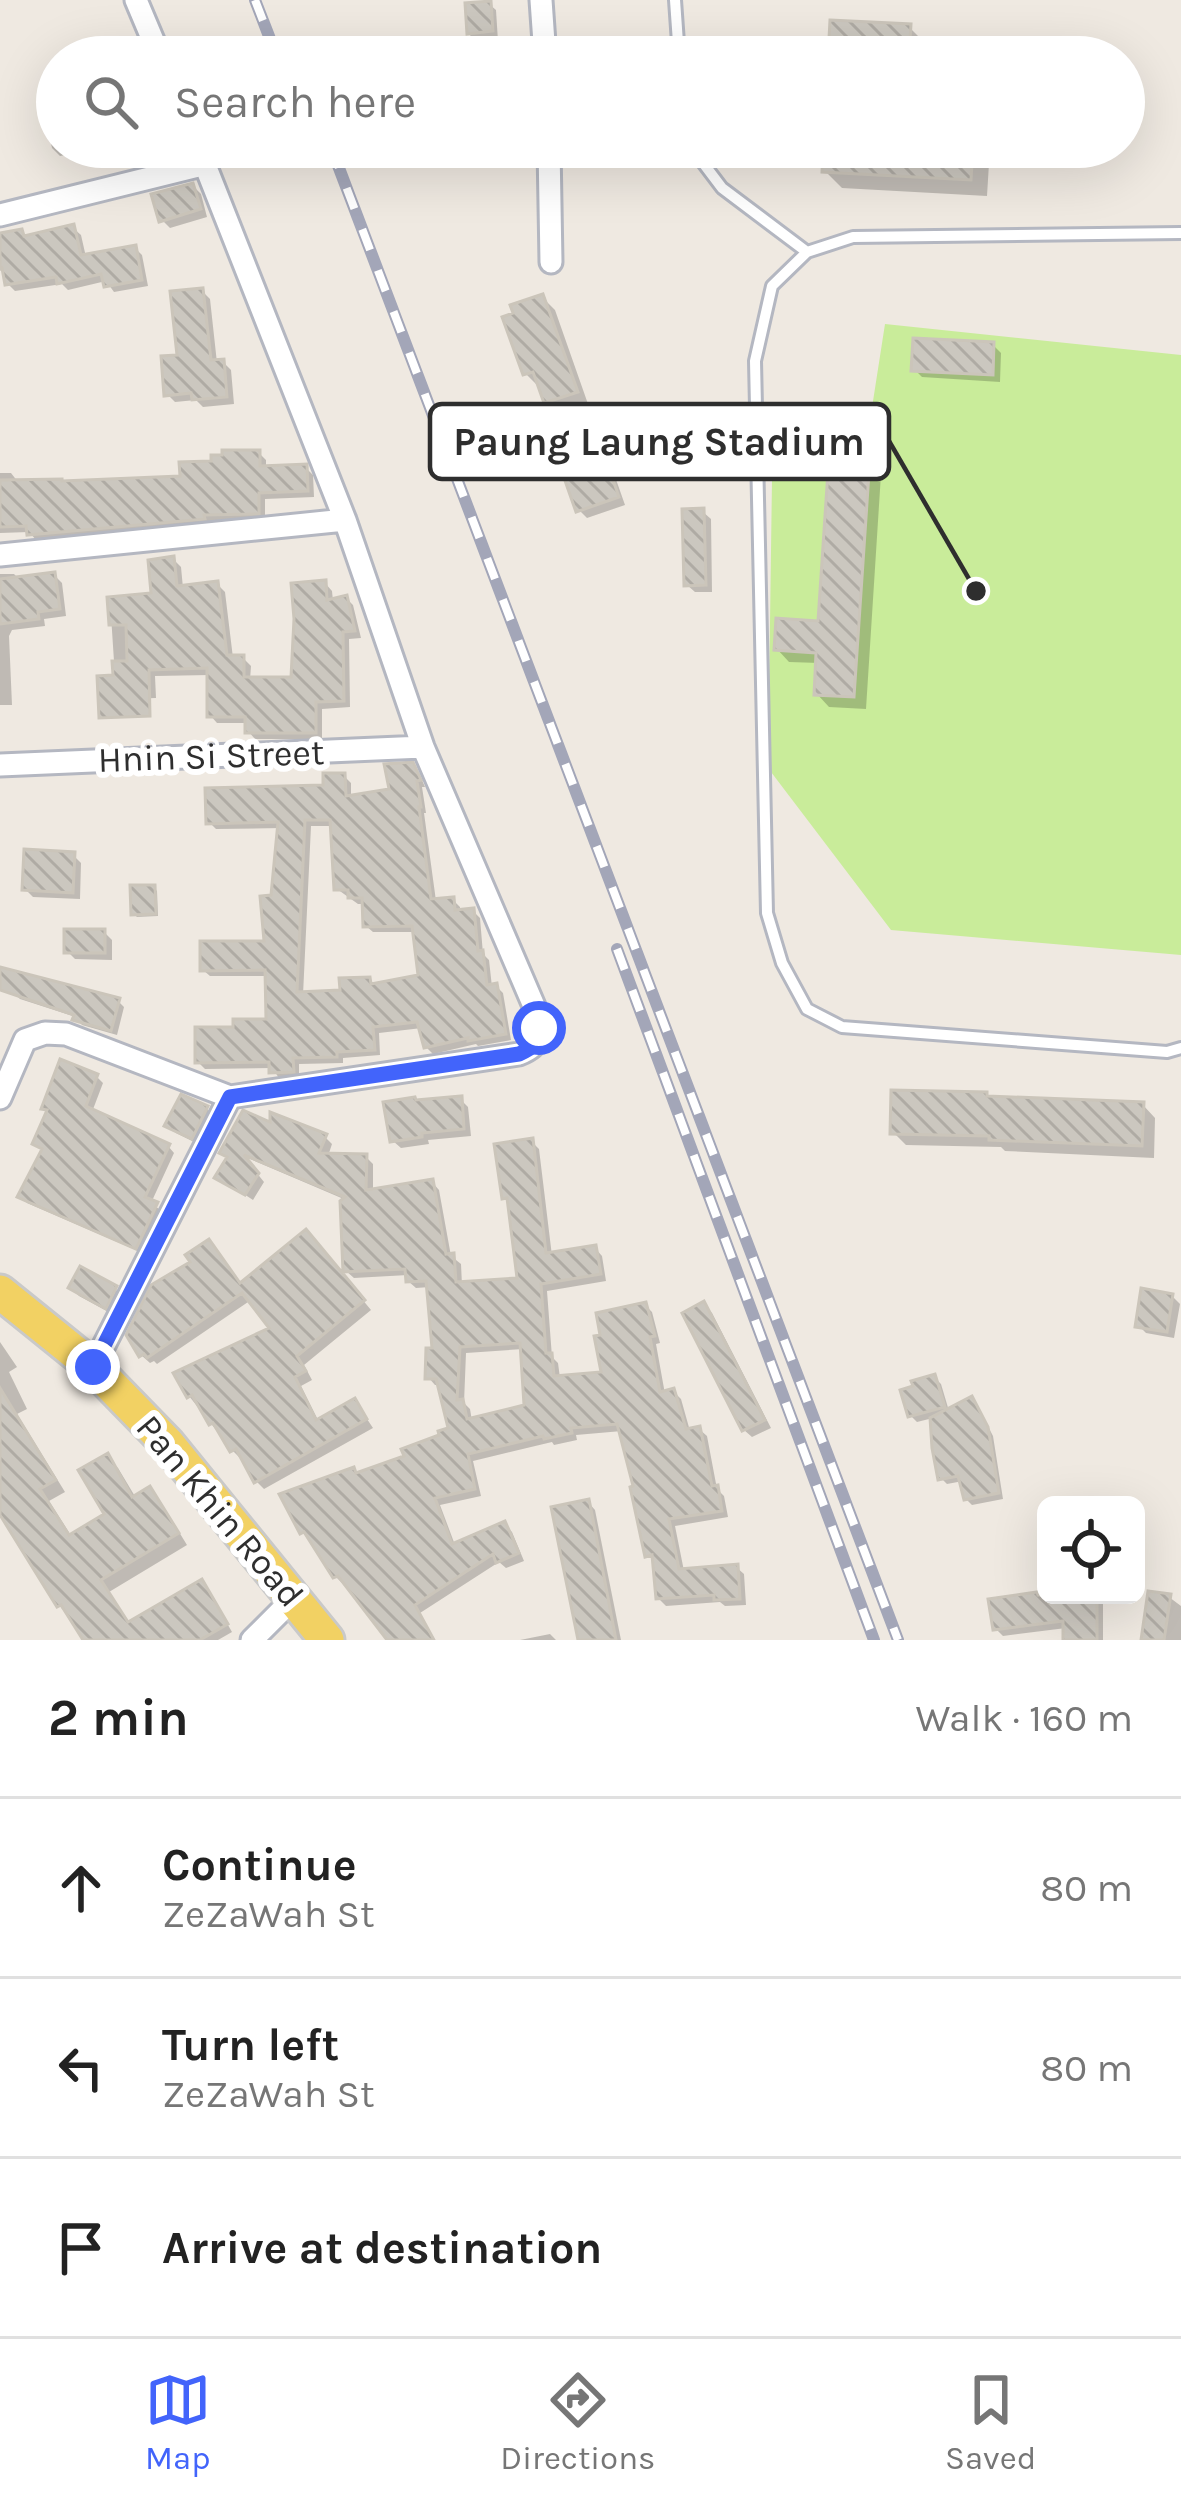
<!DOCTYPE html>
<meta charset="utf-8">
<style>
:root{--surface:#fff;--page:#f2f2f2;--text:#222;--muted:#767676;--line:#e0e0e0;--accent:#4264fb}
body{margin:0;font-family:Karla,sans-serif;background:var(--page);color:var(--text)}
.controls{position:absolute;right:36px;bottom:36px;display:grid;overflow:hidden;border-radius:18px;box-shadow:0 12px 48px #0002}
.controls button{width:108px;height:108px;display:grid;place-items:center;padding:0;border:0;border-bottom:3px solid var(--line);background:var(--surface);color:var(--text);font:60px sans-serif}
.stop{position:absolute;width:36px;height:36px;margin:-27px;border:9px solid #4264fb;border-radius:50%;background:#fff}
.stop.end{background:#4264fb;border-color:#fff;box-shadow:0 3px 12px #0008}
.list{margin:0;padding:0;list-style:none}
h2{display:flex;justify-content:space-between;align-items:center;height:156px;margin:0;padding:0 48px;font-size:51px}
h2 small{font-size:39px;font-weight:400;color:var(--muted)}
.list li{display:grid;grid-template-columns:78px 1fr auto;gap:36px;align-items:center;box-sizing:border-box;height:180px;padding:0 48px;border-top:3px solid var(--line)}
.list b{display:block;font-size:45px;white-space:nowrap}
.list p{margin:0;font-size:39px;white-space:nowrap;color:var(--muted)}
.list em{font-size:39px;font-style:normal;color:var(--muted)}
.icon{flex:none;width:66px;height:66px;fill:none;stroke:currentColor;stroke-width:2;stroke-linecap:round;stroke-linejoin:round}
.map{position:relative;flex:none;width:1181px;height:1640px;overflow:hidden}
.search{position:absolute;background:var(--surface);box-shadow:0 12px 48px #0002;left:36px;right:36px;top:36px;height:132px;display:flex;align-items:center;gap:30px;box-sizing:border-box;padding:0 42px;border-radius:66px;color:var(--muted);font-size:45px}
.sheet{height:696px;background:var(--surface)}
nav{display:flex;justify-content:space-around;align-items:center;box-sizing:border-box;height:168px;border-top:3px solid var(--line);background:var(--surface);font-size:33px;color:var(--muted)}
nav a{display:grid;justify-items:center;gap:6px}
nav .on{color:var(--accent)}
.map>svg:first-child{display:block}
.pitch{fill:#c9ec9a}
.shadow{fill:#0003;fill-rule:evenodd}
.building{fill:url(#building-back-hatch);stroke:#cbc5ba;stroke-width:3;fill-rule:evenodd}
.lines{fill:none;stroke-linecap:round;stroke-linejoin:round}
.service-casing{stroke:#b4b7c1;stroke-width:16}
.minor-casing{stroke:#b4b7c1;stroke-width:27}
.primary-casing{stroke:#c9c9c9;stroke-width:39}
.service{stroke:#fff;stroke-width:10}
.minor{stroke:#fff;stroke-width:21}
.primary{stroke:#f2d163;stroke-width:33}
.rail-casing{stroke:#a3a6b8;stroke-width:12}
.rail{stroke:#fff;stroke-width:8;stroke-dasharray:22;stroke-linecap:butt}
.route{stroke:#4264fb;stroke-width:15}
.labels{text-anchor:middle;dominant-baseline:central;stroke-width:12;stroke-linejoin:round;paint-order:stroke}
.street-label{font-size:36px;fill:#2e2e2e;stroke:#fff}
.leader{fill:none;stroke:#2e2e2e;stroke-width:4.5}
.callout-dot{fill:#2e2e2e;stroke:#fff;stroke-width:4.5}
.callout{fill:#fff;stroke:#2e2e2e;stroke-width:4.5}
.callout-label{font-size:39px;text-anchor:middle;font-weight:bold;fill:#2e2e2e}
</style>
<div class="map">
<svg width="1181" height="1640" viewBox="0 0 1181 1640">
<defs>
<pattern id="building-back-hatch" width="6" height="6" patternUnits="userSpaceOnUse" patternTransform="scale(3)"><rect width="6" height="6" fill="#cbc7bf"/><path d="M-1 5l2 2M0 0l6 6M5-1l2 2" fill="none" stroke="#afaba4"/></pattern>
</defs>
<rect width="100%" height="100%" fill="#efe9e1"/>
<path class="pitch" d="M 885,324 L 1181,355 L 1181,955 L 891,930 L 768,768 L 773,407 L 871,414 Z"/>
<path class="shadow" d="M 489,4 L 496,10 L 499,57 L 472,57 L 468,6 Z
M 909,27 L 926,44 L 926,49 L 977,52 L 982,57 L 822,57 L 823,44 Z
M 57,119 L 57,147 L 103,147 L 60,156 L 52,148 L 46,121 Z
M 738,147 L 990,147 L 987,196 L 842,188 L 825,171 L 825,165 L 752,161 Z
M 193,186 L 201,194 L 207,217 L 170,228 L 162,220 Z
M 73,228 L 81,235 L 86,257 L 135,248 L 142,255 L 148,286 L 114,292 L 106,281 L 68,290 L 62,284 L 15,291 L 8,284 L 21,232 L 27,238 Z
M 202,291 L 210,299 L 217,363 L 223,362 L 231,370 L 234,404 L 203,407 L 196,400 L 175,402 L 167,394 Z
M 542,297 L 555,310 L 588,404 L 560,414 L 547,401 L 542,386 L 538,386 L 525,373 Z
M 993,345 L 1001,353 L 1000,382 L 922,377 L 914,369 Z
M 871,430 L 883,443 L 866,709 L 829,707 L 817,694 L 819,663 L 789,662 L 777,649 L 821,624 Z
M 598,443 L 606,451 L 625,505 L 587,518 L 579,510 Z
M 259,453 L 266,460 L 266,468 L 306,468 L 313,475 L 314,497 L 265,499 L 265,520 L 210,521 L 210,525 L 37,541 L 29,532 L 0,533 L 0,473 L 11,473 L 18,482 L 183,479 L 214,464 Z
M 703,512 L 711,519 L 712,592 L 695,592 L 687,585 Z
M 173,559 L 181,567 L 183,588 L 217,584 L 225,592 L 233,658 L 243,658 L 251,666 L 250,680 L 294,680 L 325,583 L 332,591 L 333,601 L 346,598 L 353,605 L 361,638 L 349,639 L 350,707 L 322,709 L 322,739 L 255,739 L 248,731 L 248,723 L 217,723 L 210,715 L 210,675 L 155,676 L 156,698 L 124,699 L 116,692 L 110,600 L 154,596 Z
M 0,574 L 14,574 L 20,580 L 54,575 L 62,583 L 66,616 L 44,619 L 45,626 L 12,630 L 9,636 L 12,705 L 0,705 Z
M 412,765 L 419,773 L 425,787 L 422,787 L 426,813 L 424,813 L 436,901 L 453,900 L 460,907 L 460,912 L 473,911 L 480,918 L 483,954 L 489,960 L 492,987 L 496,986 L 503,993 L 511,1040 L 478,1046 L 476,1044 L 433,1054 L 426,1047 L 422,1028 L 379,1033 L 380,1055 L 343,1058 L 343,1063 L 299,1064 L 299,1078 L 279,1078 L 272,1068 L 205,1069 L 198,1062 L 236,1030 L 269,1022 L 268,976 L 210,976 L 203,970 L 267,944 L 281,828 L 216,829 L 209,822 L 326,788 L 344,776 L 351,783 L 351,798 L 392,791 ZM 311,826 L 334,826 L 337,889 L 358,904 L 365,904 L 366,926 L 373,932 L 416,932 L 421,978 L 376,986 L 369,980 L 343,993 L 303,995 Z
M 73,855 L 81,863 L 80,899 L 33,897 L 25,889 Z
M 154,888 L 157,891 L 158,916 L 137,917 L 134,914 Z
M 104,932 L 112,940 L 112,960 L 75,959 L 67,951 Z
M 14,993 L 118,1001 L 124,1007 L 117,1035 L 82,1025 L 76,1017 L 20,999 Z
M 97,1077 L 103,1083 L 92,1112 L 168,1146 L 174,1153 L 151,1203 L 163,1212 L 143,1253 L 27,1203 L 21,1196 L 44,1152 L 35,1144 L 49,1112 L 45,1108 Z
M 182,1098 L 207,1109 L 214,1117 L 200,1145 L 176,1133 L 168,1125 Z
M 460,1099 L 468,1107 L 471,1136 L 428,1140 L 429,1144 L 401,1148 L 393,1141 L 417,1103 Z
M 1143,1105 L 1155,1118 L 1154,1158 L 1005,1151 L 1001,1147 L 906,1145 L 893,1132 Z
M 273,1127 L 325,1137 L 332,1144 L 328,1156 L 366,1157 L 373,1164 L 373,1192 L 432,1182 L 439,1190 L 451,1256 L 461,1264 L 462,1285 L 520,1280 L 510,1203 L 505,1198 L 532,1142 L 539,1149 L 552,1256 L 595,1248 L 602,1256 L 606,1281 L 547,1291 L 552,1357 L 558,1363 L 560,1378 L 605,1375 L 645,1305 L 652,1312 L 660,1343 L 656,1344 L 665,1394 L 674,1392 L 681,1399 L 690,1431 L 699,1429 L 707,1436 L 717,1489 L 724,1496 L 728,1517 L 675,1526 L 684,1571 L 736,1567 L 744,1574 L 746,1605 L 725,1606 L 720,1602 L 666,1606 L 658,1598 L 656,1563 L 648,1555 L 636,1488 L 622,1431 L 576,1435 L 577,1440 L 554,1445 L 552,1442 L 473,1461 L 481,1496 L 440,1505 L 455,1545 L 505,1525 L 512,1532 L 524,1561 L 506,1568 L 499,1562 L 420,1613 L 435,1640 L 402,1640 L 347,1582 L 343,1584 L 335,1576 L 305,1534 L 318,1526 L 358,1476 L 408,1458 L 452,1430 L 441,1385 L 435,1385 L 428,1377 L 436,1351 L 430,1287 L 416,1288 L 408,1281 L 408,1275 L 354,1278 L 346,1271 L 346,1200 L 243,1156 L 264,1182 L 253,1200 L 218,1177 ZM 523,1349 L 527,1408 L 472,1421 L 470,1409 L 464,1403 L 466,1353 Z
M 314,1241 L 371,1310 L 304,1365 L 312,1380 L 301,1386 L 319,1422 L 355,1401 L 373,1428 L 264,1489 L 256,1481 L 244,1457 L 241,1459 L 232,1450 L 189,1396 L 274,1329 L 251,1300 L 157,1364 L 154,1361 L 150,1363 L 141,1355 L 241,1286 Z
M 71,1288 L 115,1289 L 123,1297 L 114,1315 L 79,1296 Z
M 1172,1296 L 1180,1304 L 1174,1338 L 1146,1333 L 1138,1325 Z
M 704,1305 L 712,1313 L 771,1428 L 752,1437 L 744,1430 Z
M 0,1342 L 17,1367 L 9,1372 L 27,1409 L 17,1414 L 65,1492 L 49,1501 L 72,1537 L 108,1515 L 107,1457 L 118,1468 L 136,1498 L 150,1490 L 160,1501 L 187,1545 L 109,1592 L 130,1624 L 202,1583 L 208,1590 L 232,1632 L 218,1640 L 87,1640 L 59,1605 L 0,1478 Z
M 934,1377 L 941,1384 L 949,1411 L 971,1400 L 977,1405 L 993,1436 L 1003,1499 L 972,1505 L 966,1499 L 963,1481 L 947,1484 L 941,1478 L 933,1418 L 917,1422 L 911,1416 Z
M 588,1502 L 595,1510 L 621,1640 L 582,1640 Z
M 1046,1594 L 1096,1595 L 1103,1602 L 1103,1640 L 1066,1640 L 1066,1628 L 1003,1636 L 996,1629 L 992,1601 Z
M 1169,1597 L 1181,1606 L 1181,1640 L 1145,1640 Z
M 550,1634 L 556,1640 L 520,1640 Z"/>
<path class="building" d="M 491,1 L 493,31 L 467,34 L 465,3 Z
M 830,20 L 911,24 L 909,57 L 828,57 Z
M 823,147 L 973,147 L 971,180 L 822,172 Z
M 193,183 L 201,209 L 159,222 L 151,194 Z
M 74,224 L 81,255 L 136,245 L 142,280 L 104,287 L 101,274 L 57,284 L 56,277 L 5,285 L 2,268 L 0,269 L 0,233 L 22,229 L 24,236 Z
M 203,288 L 211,360 L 224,359 L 227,397 L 192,400 L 191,393 L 164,396 L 161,356 L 177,355 L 170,291 Z
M 543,294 L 578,392 L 544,403 L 533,372 L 523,375 L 502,317 L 513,313 L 510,305 Z
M 913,338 L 994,342 L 993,375 L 911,371 Z
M 831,426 L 872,428 L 854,697 L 814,695 L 816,653 L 774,650 L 776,618 L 818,621 Z
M 599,440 L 619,497 L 576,512 L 556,455 Z
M 222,450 L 260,450 L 260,466 L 307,464 L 308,491 L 259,493 L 259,514 L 204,515 L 205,519 L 27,535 L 26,526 L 0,527 L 0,480 L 62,479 L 62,481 L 180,476 L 179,462 L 211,461 L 211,455 L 222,455 Z
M 704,508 L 706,585 L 684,586 L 682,509 Z
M 174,556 L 177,586 L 218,581 L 227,655 L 244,655 L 244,677 L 291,677 L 294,619 L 291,583 L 326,580 L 327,600 L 347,595 L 355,631 L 343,632 L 344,701 L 316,702 L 316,733 L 245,733 L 245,717 L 207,717 L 207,668 L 149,670 L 150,716 L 99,718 L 97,676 L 113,675 L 112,661 L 127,661 L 126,625 L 109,625 L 107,597 L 151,593 L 148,560 Z
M 55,572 L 60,609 L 38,612 L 39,619 L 0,624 L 0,579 Z
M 413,762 L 421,780 L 417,781 L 421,807 L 419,807 L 431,899 L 454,897 L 455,910 L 474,908 L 478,951 L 483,950 L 487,985 L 497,983 L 506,1034 L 468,1041 L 468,1038 L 424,1048 L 417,1022 L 373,1027 L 375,1050 L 337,1052 L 337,1057 L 293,1058 L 294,1072 L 269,1073 L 269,1062 L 195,1063 L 195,1027 L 233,1027 L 233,1019 L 266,1019 L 265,970 L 200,971 L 200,941 L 264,941 L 260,896 L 271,895 L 278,822 L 206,824 L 205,788 L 323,785 L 323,773 L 345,773 L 346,796 L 389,789 L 384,764 ZM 305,820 L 330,820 L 334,890 L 348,890 L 348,898 L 362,898 L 363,927 L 412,926 L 418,975 L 371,984 L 370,977 L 339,978 L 340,990 L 297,992 Z
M 24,849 L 75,852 L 73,893 L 22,890 Z
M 130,885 L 155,885 L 156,914 L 131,915 Z
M 64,929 L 105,929 L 105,953 L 64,953 Z
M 0,967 L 120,998 L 111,1031 L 72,1020 L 74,1015 L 0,990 Z
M 60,1059 L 98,1074 L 86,1106 L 170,1144 L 145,1197 L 158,1202 L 136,1249 L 17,1197 L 42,1149 L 32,1144 L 47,1110 L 41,1109 Z
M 891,1090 L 987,1092 L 987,1096 L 1144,1102 L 1142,1146 L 989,1140 L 989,1136 L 890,1134 Z
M 181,1094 L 208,1106 L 192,1139 L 164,1126 Z
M 462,1096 L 464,1129 L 422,1133 L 422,1137 L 390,1142 L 383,1102 L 415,1097 L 416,1100 Z
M 243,1110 L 270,1122 L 270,1112 L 327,1134 L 319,1153 L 367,1154 L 366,1190 L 433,1179 L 446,1254 L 454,1253 L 456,1282 L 517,1278 L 507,1198 L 502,1199 L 494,1144 L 533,1138 L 546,1253 L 596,1245 L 601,1274 L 541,1284 L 546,1353 L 552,1353 L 554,1376 L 601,1372 L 594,1336 L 600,1335 L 596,1313 L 646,1302 L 655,1336 L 650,1337 L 660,1392 L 674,1388 L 686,1429 L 700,1426 L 712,1486 L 718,1485 L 722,1511 L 669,1519 L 679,1569 L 738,1564 L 740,1599 L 714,1600 L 714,1595 L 656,1599 L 652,1555 L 645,1557 L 630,1487 L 633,1486 L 617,1424 L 571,1428 L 572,1433 L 544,1439 L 543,1436 L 468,1454 L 475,1489 L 435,1498 L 452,1544 L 505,1521 L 519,1553 L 496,1563 L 493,1554 L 415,1605 L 434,1640 L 387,1640 L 338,1576 L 333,1578 L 304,1532 L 300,1534 L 279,1494 L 354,1467 L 356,1473 L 404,1456 L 401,1449 L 439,1435 L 438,1431 L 448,1428 L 436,1379 L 425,1379 L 426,1348 L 432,1348 L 426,1281 L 406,1282 L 405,1269 L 343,1272 L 340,1201 L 345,1197 L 244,1155 L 259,1173 L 245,1195 L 214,1178 L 227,1157 L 219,1153 ZM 520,1343 L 524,1405 L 467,1419 L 463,1399 L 457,1400 L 460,1347 Z
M 306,1229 L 365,1300 L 297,1356 L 306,1371 L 295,1377 L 316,1420 L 355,1398 L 367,1419 L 254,1483 L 236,1449 L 230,1452 L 213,1423 L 209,1425 L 192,1395 L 187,1398 L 173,1373 L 269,1328 L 242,1293 L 147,1358 L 144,1354 L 139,1357 L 126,1335 L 151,1285 L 190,1262 L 185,1255 L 209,1239 L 240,1283 Z
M 80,1266 L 117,1286 L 106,1309 L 68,1288 Z
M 1141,1288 L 1173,1294 L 1167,1332 L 1135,1327 Z
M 704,1301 L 765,1420 L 742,1431 L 682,1313 Z
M 935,1374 L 945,1407 L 908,1417 L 900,1390 L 913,1386 L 911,1381 Z
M 0,1388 L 56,1480 L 40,1489 L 69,1535 L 104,1514 L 78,1470 L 108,1453 L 132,1497 L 150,1486 L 179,1533 L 101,1580 L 128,1622 L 202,1579 L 228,1624 L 200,1640 L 83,1640 L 61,1605 L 57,1607 L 0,1515 Z
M 972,1396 L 988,1427 L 999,1493 L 964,1500 L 958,1476 L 938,1480 L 932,1448 L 930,1418 Z
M 589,1499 L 601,1561 L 616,1640 L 578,1640 L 551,1507 Z
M 1148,1591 L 1171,1594 L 1164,1640 L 1141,1640 Z
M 1037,1592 L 1038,1595 L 1097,1595 L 1097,1640 L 1063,1640 L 1063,1621 L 993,1630 L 988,1599 Z"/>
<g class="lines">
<g class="service-casing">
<path id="service" d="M 675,0 L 679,57
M 691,147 L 722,188 L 807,252
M 1181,233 L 853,237 L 807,252 L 772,286 L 755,361 L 767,913 L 782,963 L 807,1009 L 842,1027 L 1167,1052 L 1181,1048"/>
</g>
<g class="minor-casing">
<path id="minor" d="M 136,0 L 160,57
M 541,0 L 545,57
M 549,147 L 551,262
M 0,215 L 206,164
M 0,555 L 345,520
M 0,765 L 423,747
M 0,1098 L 25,1040 L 45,1033 L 66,1034 L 230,1097
M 93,1367 L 230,1097 L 519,1054 C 542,1045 540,1035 537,1013 L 423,747 L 345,520 L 198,147
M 252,1640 L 294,1598"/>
</g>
<g class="primary-casing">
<path id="primary" d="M 0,1292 L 93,1367 L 167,1443 L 327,1640"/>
</g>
<use href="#service" class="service"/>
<use href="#minor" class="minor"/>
<use href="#primary" class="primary"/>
<g class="rail-casing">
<path id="rail" d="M 255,0 L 277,57
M 331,147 L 898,1640
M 617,949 L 874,1640"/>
</g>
<use href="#rail" class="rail"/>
</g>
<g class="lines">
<path class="route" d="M 93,1367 L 230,1097 L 519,1054 C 533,1048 538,1044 539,1028"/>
</g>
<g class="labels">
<g class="street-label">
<text transform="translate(211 756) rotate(-2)">Hnin Si Street</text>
<text transform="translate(220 1511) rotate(50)">Pan Khin Road</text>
</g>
</g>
<path class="leader" d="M976 591L889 441"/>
<circle class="callout-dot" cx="976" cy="591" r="12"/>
<rect class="callout" x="430" y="404" width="459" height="75" rx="12"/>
<g class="callout-label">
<text x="659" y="455">Paung Laung Stadium</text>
</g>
</svg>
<div class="controls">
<button><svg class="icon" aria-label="locate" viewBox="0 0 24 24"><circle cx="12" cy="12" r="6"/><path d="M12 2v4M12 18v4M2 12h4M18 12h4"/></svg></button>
</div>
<div class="stop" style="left:539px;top:1028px"></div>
<div class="stop end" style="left:93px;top:1367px"></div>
<div class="search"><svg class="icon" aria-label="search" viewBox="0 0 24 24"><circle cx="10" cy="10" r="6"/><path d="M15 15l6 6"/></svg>Search here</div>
</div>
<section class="sheet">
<h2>2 min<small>Walk · 160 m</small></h2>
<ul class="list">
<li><svg class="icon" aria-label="ahead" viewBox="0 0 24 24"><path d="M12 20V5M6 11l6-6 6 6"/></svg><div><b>Continue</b><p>ZeZaWah St</p></div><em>80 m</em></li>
<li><svg class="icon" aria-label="left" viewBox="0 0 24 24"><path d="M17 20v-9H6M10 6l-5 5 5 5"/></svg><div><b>Turn left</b><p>ZeZaWah St</p></div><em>80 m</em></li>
<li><svg class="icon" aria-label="arrive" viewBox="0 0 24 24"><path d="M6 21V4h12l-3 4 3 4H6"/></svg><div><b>Arrive at destination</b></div></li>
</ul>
</section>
<nav>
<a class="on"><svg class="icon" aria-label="map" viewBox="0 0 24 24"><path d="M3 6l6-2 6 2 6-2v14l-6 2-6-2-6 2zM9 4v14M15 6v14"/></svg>Map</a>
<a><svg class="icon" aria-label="directions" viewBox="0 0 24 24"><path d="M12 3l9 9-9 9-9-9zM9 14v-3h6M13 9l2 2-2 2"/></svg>Directions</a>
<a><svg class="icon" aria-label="saved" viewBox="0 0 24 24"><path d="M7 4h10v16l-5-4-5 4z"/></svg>Saved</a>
</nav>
